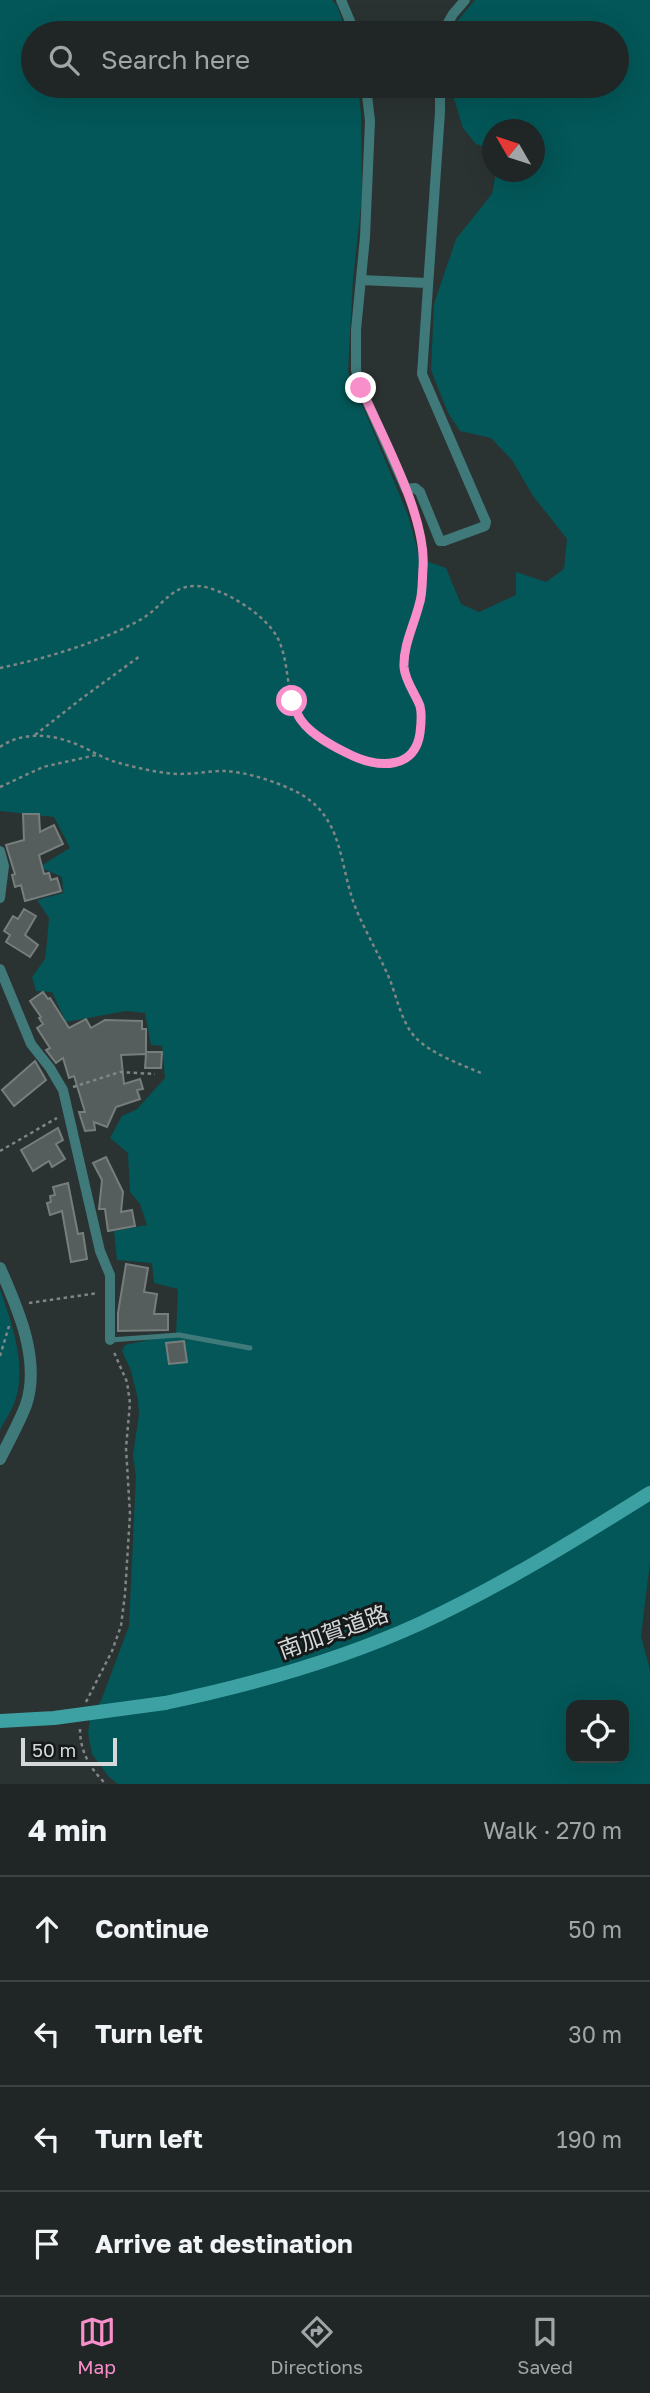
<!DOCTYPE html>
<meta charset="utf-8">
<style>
:root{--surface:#202626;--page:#2d3232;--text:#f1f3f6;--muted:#a2a5a7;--line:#3d4343;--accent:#f98fca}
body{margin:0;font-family:"Golos Text","Noto Sans JP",sans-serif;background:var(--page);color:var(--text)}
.controls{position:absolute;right:21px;bottom:21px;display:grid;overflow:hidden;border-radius:14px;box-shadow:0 7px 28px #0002}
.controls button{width:63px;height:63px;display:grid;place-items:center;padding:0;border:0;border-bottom:2px solid var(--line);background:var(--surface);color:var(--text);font:35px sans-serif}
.compass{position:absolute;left:482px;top:119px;width:63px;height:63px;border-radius:50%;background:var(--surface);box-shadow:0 7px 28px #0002;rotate:309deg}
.scale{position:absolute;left:21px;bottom:18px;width:96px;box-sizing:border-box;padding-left:7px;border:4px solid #d4d8d8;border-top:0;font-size:19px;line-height:24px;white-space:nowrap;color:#d4d8d8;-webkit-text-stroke:5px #161919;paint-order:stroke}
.stop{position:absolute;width:21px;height:21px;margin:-16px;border:5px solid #f98fca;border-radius:50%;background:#fff}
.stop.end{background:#f98fca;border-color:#fff;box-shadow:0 2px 7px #0008}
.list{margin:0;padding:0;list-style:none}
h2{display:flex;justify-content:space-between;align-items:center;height:91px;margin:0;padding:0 28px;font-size:30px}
h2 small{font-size:23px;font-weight:400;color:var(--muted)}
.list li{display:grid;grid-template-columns:46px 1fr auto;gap:21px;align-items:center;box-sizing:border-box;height:105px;padding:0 28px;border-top:2px solid var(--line)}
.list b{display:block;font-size:26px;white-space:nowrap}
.list em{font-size:23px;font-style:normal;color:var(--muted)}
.icon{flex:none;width:38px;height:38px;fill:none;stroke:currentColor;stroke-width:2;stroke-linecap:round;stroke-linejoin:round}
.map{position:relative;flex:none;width:650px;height:1784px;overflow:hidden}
.search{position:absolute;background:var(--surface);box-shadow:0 7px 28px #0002;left:21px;right:21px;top:21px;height:77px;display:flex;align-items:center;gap:18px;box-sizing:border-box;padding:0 24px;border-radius:38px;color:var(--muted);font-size:26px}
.sheet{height:511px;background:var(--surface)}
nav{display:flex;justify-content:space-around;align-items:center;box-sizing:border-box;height:98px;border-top:2px solid var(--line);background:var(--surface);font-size:19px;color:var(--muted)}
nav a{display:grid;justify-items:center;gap:4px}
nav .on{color:var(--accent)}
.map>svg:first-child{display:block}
.green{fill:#035758;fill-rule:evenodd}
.building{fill:#565d5d;stroke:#767d7d;stroke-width:2}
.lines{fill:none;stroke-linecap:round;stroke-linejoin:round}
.path{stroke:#808686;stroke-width:2.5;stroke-dasharray:3.5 3.5;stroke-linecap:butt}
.service{stroke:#3f7979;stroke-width:5}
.minor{stroke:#3f7979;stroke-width:10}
.tertiary{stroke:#3f7979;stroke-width:12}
.secondary{stroke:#3da1a3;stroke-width:14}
.secondary-bridge{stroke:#3da1a3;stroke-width:14}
.route{stroke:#f98fca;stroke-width:9}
.labels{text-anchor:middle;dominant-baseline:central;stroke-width:6;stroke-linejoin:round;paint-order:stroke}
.street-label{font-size:23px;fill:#d4d8d8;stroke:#161919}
</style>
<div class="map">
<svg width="650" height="1784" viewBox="0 0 650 1784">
<rect width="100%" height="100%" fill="#2b3232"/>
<path class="green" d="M 0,0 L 332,0 L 337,6 L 347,33 L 33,33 L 33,86 L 358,86 L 361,113 L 362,196 L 353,280 L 348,371 L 408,515 L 420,559 L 446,568 L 461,604 L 479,612 L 516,595 L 516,572 L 546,582 L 564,569 L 567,539 L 533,496 L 512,460 L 491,438 L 460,431 L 448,413 L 431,370 L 434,304 L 456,239 L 492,194 L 496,172 L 534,172 L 534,130 L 492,130 L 492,149 L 476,144 L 463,128 L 450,86 L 617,86 L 617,33 L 451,33 L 452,27 L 475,0 L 650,0 L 650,1562 L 641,1636 L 650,1670 L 650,1784 L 118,1784 L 108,1776 L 92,1754 L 88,1733 L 91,1714 L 101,1701 L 129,1626 L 136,1476 L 133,1455 L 139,1415 L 138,1399 L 131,1371 L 122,1351 L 125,1345 L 176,1334 L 178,1289 L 154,1283 L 152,1263 L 117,1260 L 114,1231 L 147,1225 L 140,1204 L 130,1192 L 128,1153 L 110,1138 L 122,1116 L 137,1109 L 165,1078 L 162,1046 L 151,1045 L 145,1013 L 126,1011 L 66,1022 L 52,992 L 36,991 L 32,977 L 45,959 L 47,942 L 49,918 L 37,900 L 63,893 L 62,877 L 39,867 L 70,848 L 54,817 L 0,811 ZM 571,1705 L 624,1705 L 624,1758 L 571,1758 Z
M 0,1289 C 12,1325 29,1369 13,1406 C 10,1414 4,1421 0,1430 Z"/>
<path class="building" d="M 23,814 L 39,814 L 40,832 L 54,825 L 63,844 L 39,855 L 44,874 L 49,873 L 51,880 L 57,878 L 61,891 L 25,901 L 21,885 L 15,887 L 12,875 L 15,874 L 6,845 L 24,840 Z
M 24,909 L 36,916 L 25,935 L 38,945 L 30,957 L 6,942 L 10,935 L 4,931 L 13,916 L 18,919 Z
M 43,992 L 48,999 L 50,998 L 69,1028 L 86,1019 L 91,1028 L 105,1020 L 142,1021 L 142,1029 L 146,1029 L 146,1052 L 162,1052 L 161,1068 L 145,1068 L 146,1054 L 121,1055 L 124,1084 L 140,1079 L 143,1089 L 137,1090 L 140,1099 L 116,1107 L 107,1127 L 94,1122 L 95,1130 L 85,1131 L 79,1112 L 85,1112 L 74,1076 L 69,1078 L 63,1058 L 56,1063 L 46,1050 L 50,1048 L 37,1028 L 43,1024 L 39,1018 L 41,1017 L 30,1001 Z
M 35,1061 L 46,1080 L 14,1106 L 2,1090 Z
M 58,1128 L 63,1140 L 56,1144 L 65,1159 L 52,1167 L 49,1161 L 33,1171 L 21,1150 Z
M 106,1157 L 123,1192 L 121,1212 L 132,1210 L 135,1226 L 108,1231 L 105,1209 L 99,1209 L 102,1180 L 93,1163 Z
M 68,1183 L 78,1234 L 83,1233 L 87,1259 L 71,1262 L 62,1211 L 50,1215 L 47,1203 L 51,1202 L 50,1196 L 55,1195 L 53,1187 Z
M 126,1264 L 148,1268 L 144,1292 L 157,1294 L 154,1314 L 168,1314 L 168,1330 L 118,1331 L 118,1313 Z
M 184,1341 L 187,1362 L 169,1364 L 166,1343 Z"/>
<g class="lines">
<path class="path" d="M 0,668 C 47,658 98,643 140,620 C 165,606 173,578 209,588 C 230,594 257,611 271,628 C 292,653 283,690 299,718 C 309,735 361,764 381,765 C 390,765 403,761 410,754 C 420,744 423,723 421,709 C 419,698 408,687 405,675 C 399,652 415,626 420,603 C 422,597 421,589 422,582 C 425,547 419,533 409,499
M 35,735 L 81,699 L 140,656
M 0,747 C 23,731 51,734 76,744 C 91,750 103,759 119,763 C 134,767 150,771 166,773 C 185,776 205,771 224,771 C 247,772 274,781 295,791 C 345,816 338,864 356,909 C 366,933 380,956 390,980 C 397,998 402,1024 416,1038 C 430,1053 462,1065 481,1073
M 0,787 L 43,767 L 96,755
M 73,1087 L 120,1072 L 155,1074
M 0,1151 L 57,1118
M 29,1303 L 98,1293
M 0,1356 L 9,1326
M 86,1702 L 112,1651 L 121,1626 L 125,1594 L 130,1514 L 126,1448 L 130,1403 L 127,1382 L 113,1350
M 80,1729 C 80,1751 90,1769 106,1784"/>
<path class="service" d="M 110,1340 L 179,1335 L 250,1348"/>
<path class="minor" d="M 341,0 L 355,33
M 354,28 L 373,33
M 442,33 L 453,14 L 465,0
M 366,86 L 370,121 L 365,237 L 356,330 L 356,370 L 361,388 L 406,489 L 415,488 L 420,492 L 440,541 L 444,541 L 485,526 L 486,522 L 422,374 L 440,112 L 440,86
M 361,280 L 427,283
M 0,851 L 4,866 L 0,898
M 0,969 L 31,1044 L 50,1068 L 63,1090 L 100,1251 L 110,1275 L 110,1340"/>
<path class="tertiary" d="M 0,1268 C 18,1309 41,1360 26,1405 C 19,1423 9,1441 0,1459"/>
<path class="secondary" d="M 165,1703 C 251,1685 338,1661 419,1624 C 499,1587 575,1540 650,1493"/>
<path class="secondary-bridge" d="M 0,1721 L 54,1718 L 165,1703"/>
</g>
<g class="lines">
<path class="route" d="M 292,701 C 295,707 297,715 301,720 C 312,736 336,748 353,756 C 380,768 415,769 420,733 C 421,725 422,714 420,706 C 415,693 405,681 404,667 C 403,646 414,625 419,605 C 423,594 422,580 423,568 C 427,517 382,436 361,388"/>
</g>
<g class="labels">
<g class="street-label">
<text transform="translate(333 1631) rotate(-20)">南加賀道路</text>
</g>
</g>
</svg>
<div class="controls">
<button><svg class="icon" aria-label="locate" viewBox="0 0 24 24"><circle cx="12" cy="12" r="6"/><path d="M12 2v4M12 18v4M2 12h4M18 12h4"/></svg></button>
</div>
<svg class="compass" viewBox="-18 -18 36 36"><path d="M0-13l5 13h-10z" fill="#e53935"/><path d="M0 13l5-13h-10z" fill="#a2a5a7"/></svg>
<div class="scale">50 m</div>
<div class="stop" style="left:292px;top:701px"></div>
<div class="stop end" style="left:361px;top:388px"></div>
<div class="search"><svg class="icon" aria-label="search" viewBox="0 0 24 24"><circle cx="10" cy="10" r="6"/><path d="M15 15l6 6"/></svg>Search here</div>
</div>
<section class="sheet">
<h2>4 min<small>Walk · 270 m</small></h2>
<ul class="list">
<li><svg class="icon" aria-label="ahead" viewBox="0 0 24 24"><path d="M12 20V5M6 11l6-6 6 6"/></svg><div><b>Continue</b></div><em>50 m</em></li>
<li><svg class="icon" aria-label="left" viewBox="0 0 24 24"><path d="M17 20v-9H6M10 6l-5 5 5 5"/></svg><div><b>Turn left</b></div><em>30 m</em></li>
<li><svg class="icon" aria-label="left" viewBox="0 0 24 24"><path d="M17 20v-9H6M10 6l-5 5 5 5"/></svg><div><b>Turn left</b></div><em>190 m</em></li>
<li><svg class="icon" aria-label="arrive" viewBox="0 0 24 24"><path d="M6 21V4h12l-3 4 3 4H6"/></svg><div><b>Arrive at destination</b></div></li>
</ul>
</section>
<nav>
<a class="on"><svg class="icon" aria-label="map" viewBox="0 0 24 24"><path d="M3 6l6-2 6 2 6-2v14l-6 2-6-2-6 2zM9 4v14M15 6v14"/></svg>Map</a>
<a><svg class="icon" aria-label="directions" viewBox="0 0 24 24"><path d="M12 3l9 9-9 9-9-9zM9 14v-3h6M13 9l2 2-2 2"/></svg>Directions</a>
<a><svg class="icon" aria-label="saved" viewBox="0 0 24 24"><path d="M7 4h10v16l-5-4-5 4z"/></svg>Saved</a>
</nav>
